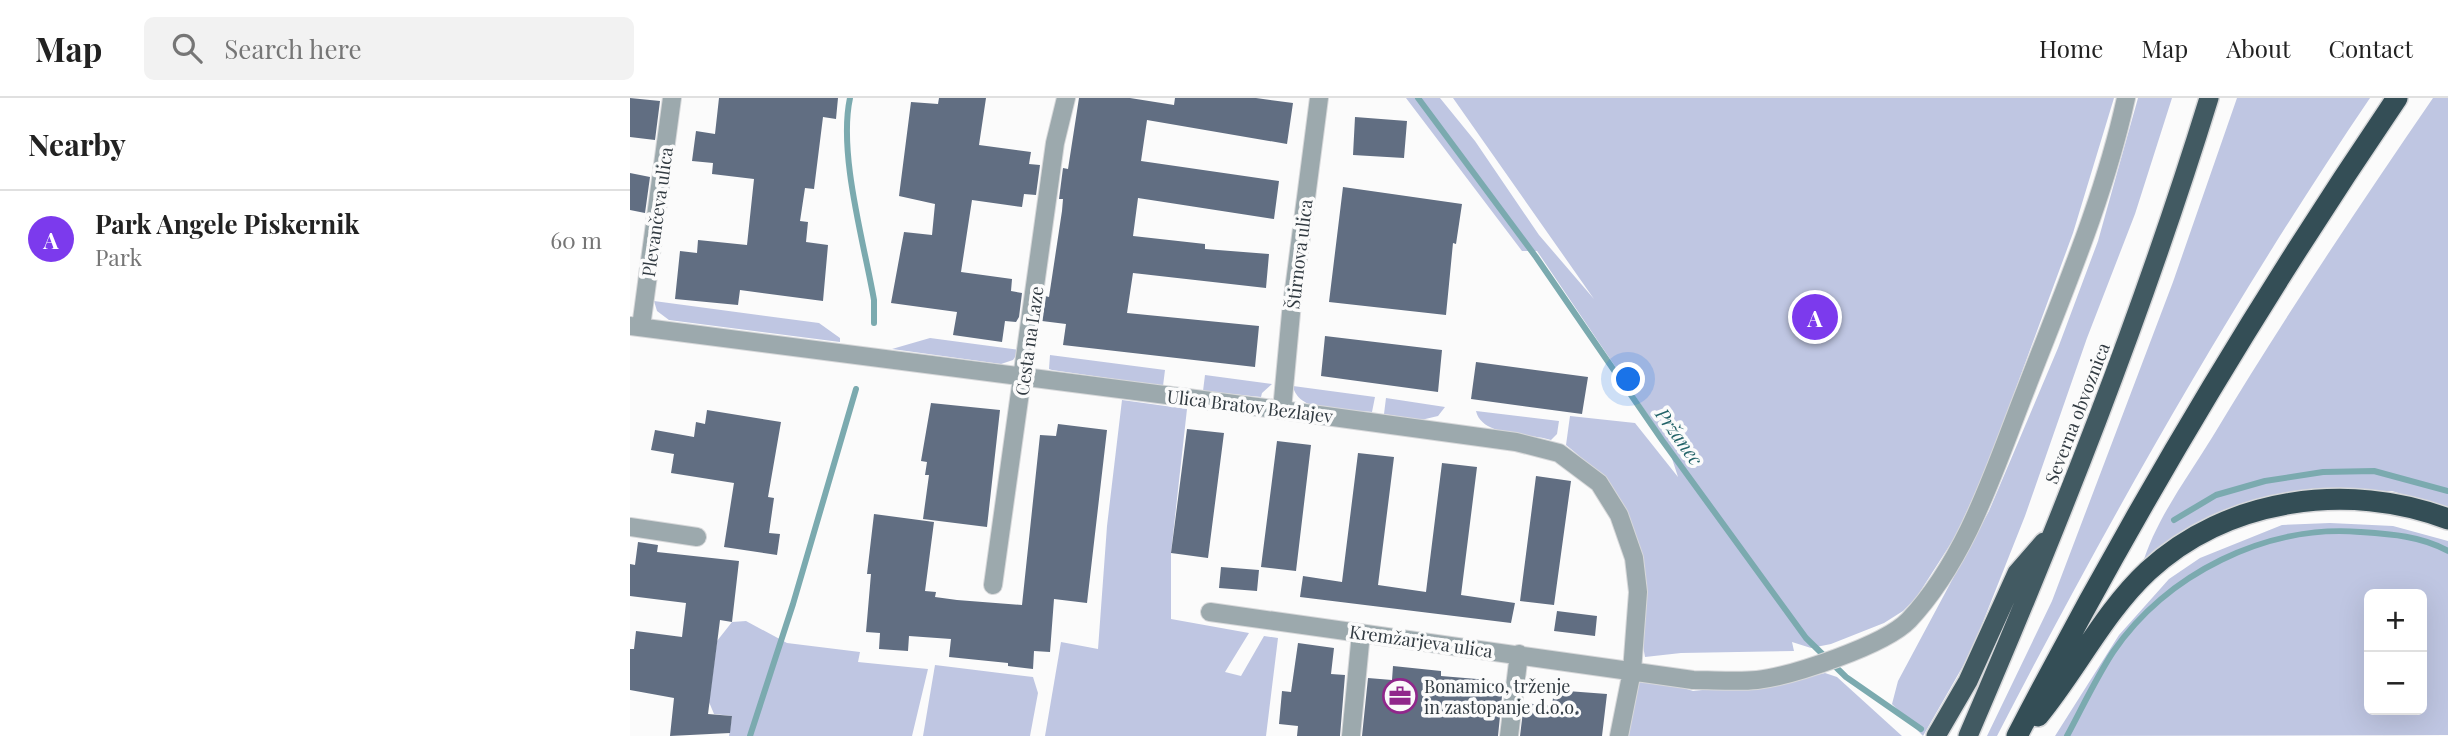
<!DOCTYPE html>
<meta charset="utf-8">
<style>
:root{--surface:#fff;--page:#f2f2f2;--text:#222;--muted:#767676;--line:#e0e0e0;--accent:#7c3aed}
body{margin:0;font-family:"Playfair Display",serif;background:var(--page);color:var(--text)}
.controls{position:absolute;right:21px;bottom:21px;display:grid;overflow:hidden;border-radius:10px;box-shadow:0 7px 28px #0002}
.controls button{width:63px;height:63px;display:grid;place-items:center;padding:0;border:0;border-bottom:2px solid var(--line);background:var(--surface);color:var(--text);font:35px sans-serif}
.you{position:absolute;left:999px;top:282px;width:24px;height:24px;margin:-18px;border:5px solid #fff;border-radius:50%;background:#1a73e8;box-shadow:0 0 0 10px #1a73e833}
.badge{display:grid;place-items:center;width:46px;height:46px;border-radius:50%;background:var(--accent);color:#fff;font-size:23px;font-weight:700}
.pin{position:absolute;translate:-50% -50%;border:4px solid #fff;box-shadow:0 2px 7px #0006}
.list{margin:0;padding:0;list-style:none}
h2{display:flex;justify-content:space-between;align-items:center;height:91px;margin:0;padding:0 28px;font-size:30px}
h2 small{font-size:23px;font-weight:400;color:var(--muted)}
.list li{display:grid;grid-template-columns:46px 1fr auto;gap:21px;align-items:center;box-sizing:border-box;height:98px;padding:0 28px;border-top:2px solid var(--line)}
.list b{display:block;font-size:26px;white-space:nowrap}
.list p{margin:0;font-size:23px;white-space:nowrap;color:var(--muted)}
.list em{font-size:23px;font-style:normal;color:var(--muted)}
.icon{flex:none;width:38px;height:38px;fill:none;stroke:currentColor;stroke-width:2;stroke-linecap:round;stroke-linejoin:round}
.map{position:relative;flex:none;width:1818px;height:638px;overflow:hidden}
header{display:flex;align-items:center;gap:42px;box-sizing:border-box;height:98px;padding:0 35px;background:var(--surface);border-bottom:2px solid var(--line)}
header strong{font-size:33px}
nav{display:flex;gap:38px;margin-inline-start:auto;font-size:24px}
.search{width:490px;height:63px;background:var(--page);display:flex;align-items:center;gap:18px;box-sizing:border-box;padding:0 24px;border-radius:10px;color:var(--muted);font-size:26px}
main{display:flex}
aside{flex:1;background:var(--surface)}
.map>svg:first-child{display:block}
.green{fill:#bfc6e2;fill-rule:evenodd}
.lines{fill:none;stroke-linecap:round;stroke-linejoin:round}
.stream{stroke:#7baaaf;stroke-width:6}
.building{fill:#616e82}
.minor-casing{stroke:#d7d8da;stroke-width:20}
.trunk-casing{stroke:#d7d8da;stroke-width:22}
.motorway-casing{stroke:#d7d8da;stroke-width:24}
.minor{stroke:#9ca9ad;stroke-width:18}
.trunk{stroke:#425a62;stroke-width:19}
.motorway{stroke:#344e56;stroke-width:21}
.labels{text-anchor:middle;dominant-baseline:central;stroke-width:7;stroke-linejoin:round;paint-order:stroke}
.street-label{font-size:18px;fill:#323b42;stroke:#fbfbfb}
.poi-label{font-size:18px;fill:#323b42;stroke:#fbfbfb;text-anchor:start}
.water-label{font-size:19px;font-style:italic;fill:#216267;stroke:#fbfbfb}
</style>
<header>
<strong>Map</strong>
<div class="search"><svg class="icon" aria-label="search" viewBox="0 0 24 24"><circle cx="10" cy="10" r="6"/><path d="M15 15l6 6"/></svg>Search here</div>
<nav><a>Home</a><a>Map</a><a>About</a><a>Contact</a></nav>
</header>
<main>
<aside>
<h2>Nearby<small></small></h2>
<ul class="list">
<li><span class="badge">A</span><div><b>Park Angele Piskernik</b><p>Park</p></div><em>60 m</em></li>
</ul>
</aside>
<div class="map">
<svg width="1818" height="638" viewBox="0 0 1818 638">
<rect width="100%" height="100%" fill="#fbfbfb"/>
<path class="green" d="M 776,0 L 810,0 L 845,43 L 909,137 L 964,201 L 823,0 L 1484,0 L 1443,135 L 1357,369 L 1325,439 L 1286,500 L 1273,513 L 1254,525 L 1201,546 L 1181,550 L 1162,544 L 1164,553 L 1051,555 L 1015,559 C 1009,531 1017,505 1014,478 C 1009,423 978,380 936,347 L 940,318 L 1005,325 L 1048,379 L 1037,345 L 907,153 L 892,153 Z
M 1508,0 L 1542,0 L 1505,116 L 1457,240 L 1395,418 L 1341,554 L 1293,638 L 1262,606 L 1268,583 L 1359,413 L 1428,250 L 1468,143 Z
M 1607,0 L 1740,0 C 1602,204 1480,419 1367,638 L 1357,638 L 1422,503 L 1543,184 Z
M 1803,0 L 1818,0 L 1818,411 L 1762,393 L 1677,394 L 1595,412 L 1549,438 L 1512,468 C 1525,422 1558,379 1583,338 C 1652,223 1727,111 1803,0 Z
M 24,203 L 189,225 L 210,240 L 210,244 L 39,222 L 27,213 Z
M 300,240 L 390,252 L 383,262 L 371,266 L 262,251 Z
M 420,257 L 535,272 L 533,288 L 422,272 L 419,271 Z
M 575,277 L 642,286 L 632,295 L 631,299 L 573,293 Z
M 663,288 L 745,299 L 742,314 C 719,312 668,316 663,288 Z
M 756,300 L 815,309 L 808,318 L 791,322 L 754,316 Z
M 492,302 L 557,311 L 541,455 L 541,521 L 619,535 L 595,574 L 611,578 L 634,538 L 648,540 L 636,638 L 415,638 L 431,544 L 468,551 L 477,428 Z
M 846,313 L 929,323 L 927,336 L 921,342 C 899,335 852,339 846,313 Z
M 1700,425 L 1763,428 L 1818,443 L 1818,637 L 1425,638 L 1489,537 L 1539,481 L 1570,460 L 1652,427 ZM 1739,496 L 1792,496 L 1792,612 L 1739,612 Z
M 116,523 L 157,545 L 230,554 L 228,564 L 298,571 L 282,638 L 99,638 L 102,618 L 84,616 L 79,604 L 87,543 L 102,524 Z
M 305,567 L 403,579 L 408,595 L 400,638 L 293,638 Z
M 1195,575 L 1207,579 L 1272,638 L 998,638 L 1007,582 L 1029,582 L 1063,593 L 1166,582 Z"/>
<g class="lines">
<path class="stream" d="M 220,0 C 208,55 234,145 244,202 L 244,225
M 788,0 L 906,159 L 1032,342 L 1176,540 L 1216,579 L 1291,631
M 1544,422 L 1586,397 L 1635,383 L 1693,374 L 1744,373 L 1818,393
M 120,638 L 163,506 L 226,291
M 1437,638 C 1452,610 1466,580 1483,554 C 1536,476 1637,426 1730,434 C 1760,436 1792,438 1818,453"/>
</g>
<path class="building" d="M 0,0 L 30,3 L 25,42 L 0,39 Z
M 89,0 L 208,0 L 206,21 L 193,19 L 184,91 L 175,90 L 170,123 L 178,124 L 176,144 L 198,147 L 193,203 L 110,192 L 108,207 L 45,201 L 50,153 L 67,155 L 68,142 L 117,147 L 124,81 L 82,76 L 83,65 L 62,63 L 66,33 L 85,36 Z
M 309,0 L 356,0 L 349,47 L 401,54 L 399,66 L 410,67 L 406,97 L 394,96 L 392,109 L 342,102 L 331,174 L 382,181 L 381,193 L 392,195 L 389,219 L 386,224 L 375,223 L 372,244 L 323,237 L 327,214 L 261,205 L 274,134 L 302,137 L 305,106 L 269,98 L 281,4 L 308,6 Z
M 449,0 L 500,0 L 544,7 L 545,0 L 626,0 L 663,5 L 657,46 L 517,22 L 511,63 L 649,83 L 644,121 L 508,100 L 503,138 L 575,146 L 575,151 L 639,156 L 636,190 L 503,175 L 497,215 L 629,228 L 625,269 L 433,247 L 436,226 L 412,223 L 415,198 L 419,199 L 432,113 L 433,101 L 429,101 L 433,70 L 438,71 Z
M 725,19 L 777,23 L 774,60 L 723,57 Z
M 0,75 L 20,79 L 15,115 L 0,112 Z
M 713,89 L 832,106 L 826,146 L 823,145 L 816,217 L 699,204 Z
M 695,238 L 812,252 L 808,294 L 691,278 Z
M 846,264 L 958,279 L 952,316 L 841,301 Z
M 301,305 L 370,312 L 357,429 L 293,421 L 299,377 L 295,377 L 297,364 L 291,363 Z
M 77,312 L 151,324 L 138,399 L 144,400 L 139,435 L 150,436 L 147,457 L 94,449 L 104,385 L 41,375 L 44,356 L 21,352 L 25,332 L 64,339 L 66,324 L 75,326 Z
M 428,326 L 477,332 L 457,505 L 424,501 L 420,554 L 404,553 L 403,571 L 378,568 L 378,565 L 319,559 L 321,541 L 279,538 L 278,553 L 249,551 L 250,535 L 236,534 L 241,476 L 237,476 L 244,416 L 304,424 L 295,493 L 306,494 L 305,499 L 327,502 L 392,507 L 410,337 L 426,338 Z
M 557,331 L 594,335 L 578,460 L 541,455 Z
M 647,343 L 681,347 L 666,473 L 631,469 Z
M 728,355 L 764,359 L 748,487 L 796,494 L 812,365 L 847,369 L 831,497 L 885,505 L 881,525 L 670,499 L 673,478 L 712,484 Z
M 906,378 L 941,383 L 924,507 L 890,503 Z
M 8,444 L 28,447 L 27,454 L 109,463 L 102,524 L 90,522 L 78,616 L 102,618 L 100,635 L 40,638 L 44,600 L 0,592 L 0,551 L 4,551 L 6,533 L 52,539 L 56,505 L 0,498 L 0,466 L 5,467 Z
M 591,469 L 629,472 L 627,493 L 589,490 Z
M 927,513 L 967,518 L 965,538 L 924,533 Z
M 668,545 L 704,550 L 701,576 L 715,577 L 710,638 L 667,638 L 668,628 L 649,626 L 652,593 L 661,594 Z
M 763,568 L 811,573 L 811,578 L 859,582 L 857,597 L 872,598 L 868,638 L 732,638 L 738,580 L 762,582 Z
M 924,592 L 977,596 L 972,638 L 890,638 L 894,605 L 922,608 Z"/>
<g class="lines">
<g class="minor-casing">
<path id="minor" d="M 0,228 L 652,312 L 886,344 L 929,355 L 969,385 L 989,417 L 1004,460 L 1008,494 L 1002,573 L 989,638
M 11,229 L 42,0
M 652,312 L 661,215 L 689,0
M 0,429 L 67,439
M 363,487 L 425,45 L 436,0
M 580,514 L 1063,582 C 1084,582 1107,584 1127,582 C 1162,578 1255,547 1279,522 C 1338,459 1365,369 1396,291 C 1433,195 1474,101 1496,0
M 721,638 L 731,535
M 879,638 L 889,556"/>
</g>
<g class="trunk-casing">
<path id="trunk" d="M 1306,638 L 1338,583 L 1387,475 L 1414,444
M 1338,638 C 1428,429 1512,217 1579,0"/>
</g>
<g class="motorway-casing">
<path id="motorway" d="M 1408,618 C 1446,572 1474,514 1518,473 C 1597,400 1718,383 1818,421
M 1387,638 C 1501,418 1628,205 1767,0"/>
</g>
<use href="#minor" class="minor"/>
<use href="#trunk" class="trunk"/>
<use href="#motorway" class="motorway"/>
</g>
<defs>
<g id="office-ring" transform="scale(1.75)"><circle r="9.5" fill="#fbfbfb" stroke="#90278b" stroke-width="1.5"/><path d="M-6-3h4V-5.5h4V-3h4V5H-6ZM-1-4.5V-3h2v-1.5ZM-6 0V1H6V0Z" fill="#90278b"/></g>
</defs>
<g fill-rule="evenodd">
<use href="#office-ring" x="770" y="598"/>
</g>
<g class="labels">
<g class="street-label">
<text transform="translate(27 114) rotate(-82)">Plevančeva ulica</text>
<text transform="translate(669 156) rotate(-83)">Štirnova ulica</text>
<text transform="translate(399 243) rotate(-82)">Cesta na Laze</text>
<text transform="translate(620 308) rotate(7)">Ulica Bratov Bezlajev</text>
<text transform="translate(1447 315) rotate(-69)">Severna obvoznica</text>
<text transform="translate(791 543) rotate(8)">Kremžarjeva ulica</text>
</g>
<g class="poi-label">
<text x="794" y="588">Bonamico, trženje<tspan x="794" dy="21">in zastopanje d.o.o.</tspan></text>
</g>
<g class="water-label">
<text transform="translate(1050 338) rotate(54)">Pržanec</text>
</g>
</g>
</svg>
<div class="controls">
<button>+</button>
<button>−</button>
</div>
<div class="you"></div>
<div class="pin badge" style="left:1185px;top:219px">A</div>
</div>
</main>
